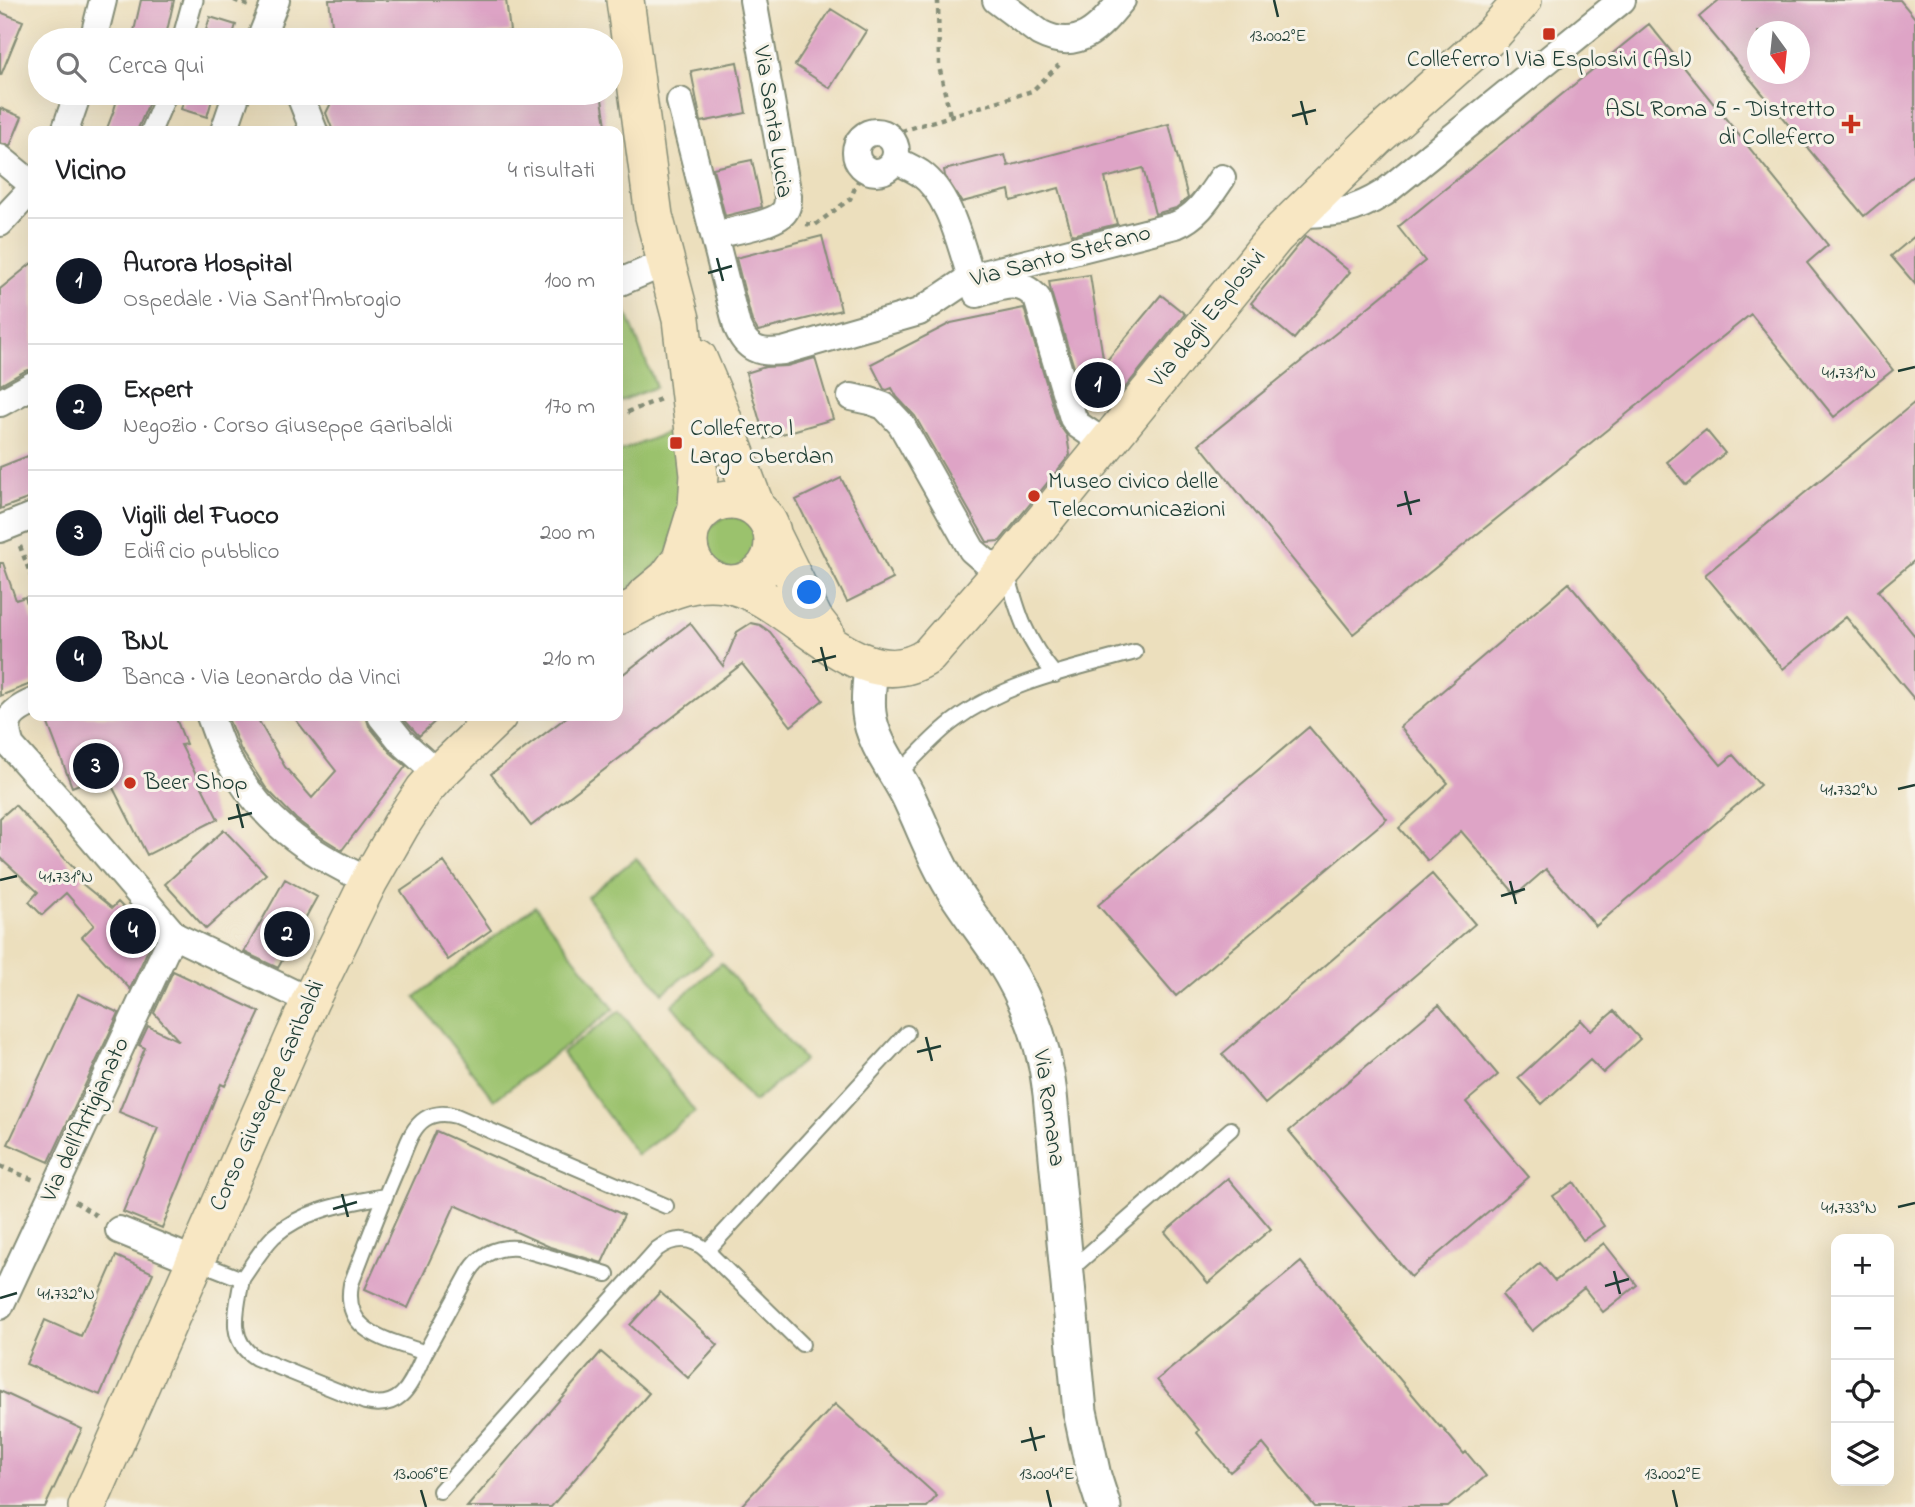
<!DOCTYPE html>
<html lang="it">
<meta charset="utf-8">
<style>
:root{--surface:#fff;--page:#f2f2f2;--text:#202124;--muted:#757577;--line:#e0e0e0;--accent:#111827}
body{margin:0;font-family:"Indie Flower",sans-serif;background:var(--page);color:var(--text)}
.controls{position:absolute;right:21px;bottom:21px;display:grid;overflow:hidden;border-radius:14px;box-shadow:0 7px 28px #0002}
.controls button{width:63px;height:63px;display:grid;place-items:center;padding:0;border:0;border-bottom:2px solid var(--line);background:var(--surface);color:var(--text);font:35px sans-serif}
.compass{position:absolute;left:1747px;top:21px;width:63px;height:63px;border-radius:50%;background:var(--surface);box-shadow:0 7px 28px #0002;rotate:165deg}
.you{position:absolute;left:810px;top:593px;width:24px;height:24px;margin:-18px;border:5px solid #fff;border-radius:50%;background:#1a73e8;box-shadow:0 0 0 10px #1a73e833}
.badge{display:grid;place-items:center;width:46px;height:46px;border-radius:50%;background:var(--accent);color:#fff;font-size:23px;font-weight:700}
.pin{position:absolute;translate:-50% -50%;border:4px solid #fff;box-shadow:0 2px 7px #0006}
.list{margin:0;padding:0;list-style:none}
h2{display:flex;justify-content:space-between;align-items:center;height:91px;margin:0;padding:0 28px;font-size:30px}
h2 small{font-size:23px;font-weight:400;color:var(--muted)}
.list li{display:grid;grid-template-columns:46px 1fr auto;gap:21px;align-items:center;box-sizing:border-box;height:126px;padding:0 28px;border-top:2px solid var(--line)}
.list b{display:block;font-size:26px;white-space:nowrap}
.list p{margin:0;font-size:23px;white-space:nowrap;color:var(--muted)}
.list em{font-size:23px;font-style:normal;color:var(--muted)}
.icon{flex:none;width:38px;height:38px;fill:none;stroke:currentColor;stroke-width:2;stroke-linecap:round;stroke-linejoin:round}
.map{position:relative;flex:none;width:1915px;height:1507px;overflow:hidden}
.search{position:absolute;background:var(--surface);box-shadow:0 7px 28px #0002;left:28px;top:28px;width:595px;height:77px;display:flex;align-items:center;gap:18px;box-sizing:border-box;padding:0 24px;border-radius:38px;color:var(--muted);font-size:26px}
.panel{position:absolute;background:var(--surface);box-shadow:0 7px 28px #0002;left:28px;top:126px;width:595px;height:595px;border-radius:14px}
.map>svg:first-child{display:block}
.green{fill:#9bc26d;stroke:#5d8050;stroke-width:2}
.building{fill:#dea4c6;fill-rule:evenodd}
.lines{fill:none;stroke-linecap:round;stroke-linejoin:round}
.service-casing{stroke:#868e78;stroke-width:18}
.pedestrian-casing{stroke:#868e78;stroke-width:23}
.minor-casing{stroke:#868e78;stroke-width:30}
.tertiary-casing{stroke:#868e78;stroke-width:37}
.secondary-casing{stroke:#868e78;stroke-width:40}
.path{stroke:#868e78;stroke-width:4.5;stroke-dasharray:5 5;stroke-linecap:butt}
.service{stroke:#fff;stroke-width:14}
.pedestrian{stroke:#fff;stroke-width:19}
.minor{stroke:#fff;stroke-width:26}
.tertiary{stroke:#fff;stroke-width:33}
.secondary{stroke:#f8e7c3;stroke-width:37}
.ticks{fill:none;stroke:#1f3d34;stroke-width:2.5}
.poi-dot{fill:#c8321e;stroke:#f7f3e8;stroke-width:2.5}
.labels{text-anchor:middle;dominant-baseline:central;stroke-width:6;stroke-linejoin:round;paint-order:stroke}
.poi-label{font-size:24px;fill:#1f3d34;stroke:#f7f3e8;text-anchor:start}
.street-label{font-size:24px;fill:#1f3d34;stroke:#f7f3e8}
.ticks-label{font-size:18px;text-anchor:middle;fill:#1f3d34;stroke:#f7f3e8;stroke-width:6;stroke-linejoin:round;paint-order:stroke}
</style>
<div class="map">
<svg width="1915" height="1507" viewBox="0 0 1915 1507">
<rect width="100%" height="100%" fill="#f7f3e8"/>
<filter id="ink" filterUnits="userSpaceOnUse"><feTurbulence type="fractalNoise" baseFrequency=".0143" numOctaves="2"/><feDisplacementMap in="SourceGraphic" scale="14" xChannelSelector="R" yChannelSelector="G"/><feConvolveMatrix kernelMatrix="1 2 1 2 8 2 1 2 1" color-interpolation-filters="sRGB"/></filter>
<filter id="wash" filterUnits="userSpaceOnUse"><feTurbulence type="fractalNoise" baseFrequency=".00686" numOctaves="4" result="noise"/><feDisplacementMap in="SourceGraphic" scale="28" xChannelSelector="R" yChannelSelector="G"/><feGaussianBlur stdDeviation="1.57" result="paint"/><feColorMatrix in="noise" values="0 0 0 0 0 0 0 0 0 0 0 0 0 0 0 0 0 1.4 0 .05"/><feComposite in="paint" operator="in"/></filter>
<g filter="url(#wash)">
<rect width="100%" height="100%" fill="#ecdfbd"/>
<path class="green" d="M 624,306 L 656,387 L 618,402 L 618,308 Z
M 669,432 L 686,474 L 669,554 L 618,599 L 618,452 Z
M705 543a26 26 0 1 1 52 0a26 26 0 1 1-52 0Z
M 636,858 L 712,954 L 663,993 L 587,897 Z
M 535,906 L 614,1009 L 494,1100 L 415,997 Z
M 721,963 L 804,1060 L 754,1102 L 672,1005 Z
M 620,1011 L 695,1112 L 637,1155 L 562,1053 Z"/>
<g id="blocks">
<path class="building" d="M 141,0 L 174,0 L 165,40 L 132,40 Z
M 329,0 L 506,0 L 510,31 L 438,40 L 334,40 Z
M 1719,0 L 1900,0 L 1915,18 L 1915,174 L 1864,216 L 1699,17 ZM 1758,32 L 1800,32 L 1800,74 L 1758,74 Z
M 831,9 L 866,31 L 830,88 L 795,65 Z
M 0,12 L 23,21 L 1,75 L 0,75 Z
M 210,17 L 236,25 L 231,40 L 203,40 Z
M 1649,24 L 1828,245 L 1807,263 L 1893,370 L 1834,417 L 1751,314 L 1353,634 L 1199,444 L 1425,261 L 1398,227 Z
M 737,62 L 746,113 L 701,122 L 691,71 Z
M 119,93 L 153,93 L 137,131 L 106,131 L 114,110 Z
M 186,93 L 214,93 L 207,117 L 181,109 Z
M 368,93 L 601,93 L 607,131 L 333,131 L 326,113 L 334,97 Z
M 0,108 L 22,117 L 10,146 L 0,143 Z
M 1169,124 L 1188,198 L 1176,208 L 1155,214 L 1143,168 L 1105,178 L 1117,224 L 1072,235 L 1059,188 L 1011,201 L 1009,190 L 962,202 L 945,176 L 944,170 L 1005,155 L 1008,166 Z
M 752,160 L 762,207 L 725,216 L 713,168 Z
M 822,236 L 841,310 L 758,331 L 752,321 L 736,258 Z
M 1306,236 L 1350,272 L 1294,339 L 1251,303 Z
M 1915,236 L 1915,284 L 1891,256 Z
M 33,262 L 33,369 L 25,371 L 0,385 L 0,289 Z
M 1090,275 L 1104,364 L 1161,295 L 1185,314 L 1117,398 L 1080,387 L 1051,292 L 1049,281 Z
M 1024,308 L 1058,423 L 1067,436 L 1070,455 L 1000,541 L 987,542 L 915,416 L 897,397 L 892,388 L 887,390 L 884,389 L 871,364 L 951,323 Z
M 815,358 L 833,419 L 765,439 L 746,373 L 765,367 L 787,366 Z
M 1915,402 L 1915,560 L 1878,591 L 1915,636 L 1915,700 L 1846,617 L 1783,669 L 1705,575 Z
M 1706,430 L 1725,453 L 1686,485 L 1667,462 Z
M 33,454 L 33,497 L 0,509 L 0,467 Z
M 841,478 L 893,579 L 847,602 L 796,500 Z
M 0,563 L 3,563 L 16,600 L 25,597 L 33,622 L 33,683 L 0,696 Z
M 1569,583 L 1721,765 L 1733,755 L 1760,785 L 1596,926 L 1546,869 L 1516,895 L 1461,831 L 1428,861 L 1399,828 L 1448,783 L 1400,727 Z
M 690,623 L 723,666 L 737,632 L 751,623 L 760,625 L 770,632 L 823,700 L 791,726 L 742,664 L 531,826 L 491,774 L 568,716 L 618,716 L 618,678 Z
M 45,716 L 175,716 L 186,744 L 181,745 L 218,819 L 147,855 L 106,774 L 72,787 Z
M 227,716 L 256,716 L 285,767 L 312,798 L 336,771 L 293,716 L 366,716 L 369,726 L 390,752 L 406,766 L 342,850 L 313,832 L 296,819 L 266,788 L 240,748 Z
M 401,716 L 441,716 L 419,736 Z
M 1309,727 L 1387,819 L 1176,996 L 1098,905 Z
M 15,805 L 83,878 L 80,882 L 112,908 L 118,902 L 153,939 L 130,989 L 82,937 L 94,925 L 66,893 L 42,915 L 29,902 L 38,892 L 0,857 L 0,818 Z
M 224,830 L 266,874 L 206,929 L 165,884 Z
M 444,862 L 491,930 L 448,960 L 401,891 Z
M 1432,874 L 1475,924 L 1265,1104 L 1222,1054 Z
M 285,879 L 317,897 L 278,968 L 244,952 Z
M 173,971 L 260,1012 L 225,1086 L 221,1084 L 162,1228 L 123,1212 L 158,1128 L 119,1112 L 145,1048 L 139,1045 L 148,1026 L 179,1041 L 154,1013 Z
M 78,994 L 119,1013 L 49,1162 L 8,1144 Z
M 1439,1005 L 1498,1075 L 1466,1102 L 1529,1177 L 1411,1277 L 1289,1131 Z
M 1614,1011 L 1640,1039 L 1603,1073 L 1590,1060 L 1542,1104 L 1518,1078 L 1581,1020 L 1591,1031 Z
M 436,1131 L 624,1215 L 602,1263 L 550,1247 L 455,1205 L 408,1308 L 365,1289 Z
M 1228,1178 L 1271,1229 L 1208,1283 L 1165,1232 Z
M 1574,1182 L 1604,1226 L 1583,1240 L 1553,1196 Z
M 1604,1243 L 1637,1285 L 1603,1312 L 1584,1288 L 1532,1331 L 1502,1295 L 1540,1263 L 1555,1281 Z
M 116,1256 L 153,1273 L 100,1395 L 26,1364 L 45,1320 L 81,1336 Z
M 1301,1262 L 1440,1427 L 1441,1426 L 1464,1454 L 1466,1452 L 1486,1476 L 1448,1507 L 1315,1507 L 1263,1444 L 1230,1472 L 1197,1433 L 1199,1430 L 1157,1380 Z
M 660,1292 L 718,1345 L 688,1378 L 630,1325 Z
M 601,1352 L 649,1393 L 551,1507 L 467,1507 Z
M 0,1391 L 82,1429 L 45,1507 L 0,1507 Z
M 835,1404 L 937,1496 L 927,1507 L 740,1507 Z"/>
</g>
</g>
<g filter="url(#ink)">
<use href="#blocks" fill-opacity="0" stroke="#868e78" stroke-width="2"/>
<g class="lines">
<g class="service-casing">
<path id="service" d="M 1007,572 C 1018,614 1026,640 1055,675
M 897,775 C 916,757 934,735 955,720 C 1008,681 1074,669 1135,652
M 707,1251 L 802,1344
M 196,1261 L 242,1279 C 252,1265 261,1249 274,1236 C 304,1209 348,1203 385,1196
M 1069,1271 L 1231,1129
M 607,1274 L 518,1248 C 497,1246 481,1254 470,1271 L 425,1353 C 388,1339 342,1334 351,1284 C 367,1243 382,1202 400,1162 C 406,1148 411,1128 425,1119 C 434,1113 446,1113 456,1116 L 666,1206
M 242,1279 C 237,1308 226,1340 256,1358 L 365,1402 C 404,1411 411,1382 425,1353
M 440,1491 L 657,1249 C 674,1237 691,1236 707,1251 L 907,1033"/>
</g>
<g class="pedestrian-casing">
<path id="pedestrian" d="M 182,40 L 193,0
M 151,131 L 167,93"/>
</g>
<g class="minor-casing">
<path id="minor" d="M 996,0 L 1040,33 C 1079,53 1099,28 1122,0
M 93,40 L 103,0
M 260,40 L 276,0
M 299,93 L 314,131
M 680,101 L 737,326 C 746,349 759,354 783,351 L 919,312 L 971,277 L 1176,225 C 1198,216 1209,197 1222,178
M 65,131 L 78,93
M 224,131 L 237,93
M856 152a20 20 0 1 1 40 0a20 20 0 1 1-40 0Z
M 0,158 L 33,185
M 895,160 C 903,164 912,168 920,173 C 950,194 960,244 971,277
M 1296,214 C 1335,213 1350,214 1384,193 L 1622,0
M 0,223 L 33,188
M 714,235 C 730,231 774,225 784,212 C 788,207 788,202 788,196 L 753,0
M 618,283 L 665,263
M 977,294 C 1000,287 1019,277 1037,298 L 1073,418 L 1078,425 L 1106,444
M 851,397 L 870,401 L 884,406 L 901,424 L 972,550 L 987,563 L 1006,567
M 0,403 L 33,385
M 0,529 L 33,516
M 33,702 C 10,712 2,721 11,746 L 67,809 L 175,936 L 310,1001
M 210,716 C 215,729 219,743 226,756 C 261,820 304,851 369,881
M 381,716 L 402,742 L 438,774
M 119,1230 L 195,1261
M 0,1306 L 167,947 L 175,936"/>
</g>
<g class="tertiary-casing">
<path id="tertiary" d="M 871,665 C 870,681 867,697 869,713 C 872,742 894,769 907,794 C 922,824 933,857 951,886 C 966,911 986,935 1002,960 C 1028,1001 1045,1046 1050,1094 L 1080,1411 L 1094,1476 L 1104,1507"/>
</g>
<g class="secondary-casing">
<path id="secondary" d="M 625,0 L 654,216 L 681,319 L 699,475 L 697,507 L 681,559 L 667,578 L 644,597
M 698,358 L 715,398 L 756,507
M689 542a42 42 0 1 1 84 0a42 42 0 1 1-84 0Z
M 774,538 L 814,619 L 825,633
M 618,616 C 651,599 685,578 725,584 C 791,593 858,703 928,656 L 1006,567 L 1275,237 L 1376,138 L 1492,35 L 1523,0
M 87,1507 L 310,1001 L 369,881 L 401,825 L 424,790 L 438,774 L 498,716"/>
</g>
<path class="path" d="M 234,0 L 249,6
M 938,0 L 939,66 L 950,115
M 892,134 L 1032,91 L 1059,65
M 806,224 L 815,225 L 850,199 L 864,168
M 618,416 L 663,398
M 20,546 L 33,581
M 0,1166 L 34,1180
M 75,1202 L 100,1218"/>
<use href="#service" class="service"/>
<use href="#pedestrian" class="pedestrian"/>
<use href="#minor" class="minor"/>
<use href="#tertiary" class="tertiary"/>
<use href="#secondary" class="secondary"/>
</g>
</g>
<path class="ticks" d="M 1274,0 L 1278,17M 1301,101 L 1307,125M 1292,116 L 1316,110M 717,258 L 723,281M 708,273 L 732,266M 1898,371 L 1915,367M 1405,491 L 1411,515M 1397,506 L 1420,500M 821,647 L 827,671M 812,662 L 836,656M 1898,789 L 1915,785M 237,804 L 243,828M 228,819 L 252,813M 0,880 L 17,876M 1510,881 L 1516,904M 1501,896 L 1525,889M 926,1037 L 932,1061M 917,1052 L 941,1046M 342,1194 L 348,1217M 1898,1207 L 1915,1203M 333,1209 L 357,1202M 1614,1271 L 1620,1294M 1605,1286 L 1629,1279M 0,1298 L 17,1293M 1030,1427 L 1036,1451M 1021,1442 L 1045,1436M 421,1490 L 426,1507M 1047,1490 L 1051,1507M 1673,1490 L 1677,1507"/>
<g class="poi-dot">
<rect x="1542" y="27" width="14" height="14" rx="3.5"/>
<path d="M1847.5 113.5h7v7h7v7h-7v7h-7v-7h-7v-7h7z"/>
<rect x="669" y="436" width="14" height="14" rx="3.5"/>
<circle cx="1034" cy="496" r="7"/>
<circle cx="130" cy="783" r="7"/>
</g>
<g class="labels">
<g class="poi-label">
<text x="1549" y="60" text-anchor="middle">Colleferro | Via Esplosivi (Asl)</text>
<text x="1835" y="110" text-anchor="end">ASL Roma 5 – Distretto<tspan x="1835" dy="28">di Colleferro</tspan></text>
<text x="690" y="429">Colleferro |<tspan x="690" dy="28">Largo Oberdan</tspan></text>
<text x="1048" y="482">Museo civico delle<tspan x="1048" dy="28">Telecomunicazioni</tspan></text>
<text x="144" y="783">Beer Shop</text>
</g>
<g class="street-label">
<text transform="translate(772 122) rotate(81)">Via Santa Lucia</text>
<text transform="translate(1061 257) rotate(-15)">Via Santo Stefano</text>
<text transform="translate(1208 319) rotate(-51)">Via degli Esplosivi</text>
<text transform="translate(268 1096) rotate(-66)">Corso Giuseppe Garibaldi</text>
<text transform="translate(1048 1108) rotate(82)">Via Romana</text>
<text transform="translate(86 1120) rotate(-65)">Via dell'Artigianato</text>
</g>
</g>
<g class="ticks-label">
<text x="1278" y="41">13.002°E</text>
<text x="1849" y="378">41.731°N</text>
<text x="1849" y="795">41.732°N</text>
<text x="66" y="882">41.731°N</text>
<text x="1849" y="1213">41.733°N</text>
<text x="66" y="1299">41.732°N</text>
<text x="421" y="1479">13.006°E</text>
<text x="1047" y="1479">13.004°E</text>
<text x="1673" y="1479">13.002°E</text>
</g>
</svg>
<div class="controls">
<button>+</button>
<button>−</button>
<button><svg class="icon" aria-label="locate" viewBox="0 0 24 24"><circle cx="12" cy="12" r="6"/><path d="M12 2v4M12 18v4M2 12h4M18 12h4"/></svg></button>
<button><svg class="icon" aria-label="layers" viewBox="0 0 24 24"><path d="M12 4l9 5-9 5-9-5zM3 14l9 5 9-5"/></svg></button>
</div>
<svg class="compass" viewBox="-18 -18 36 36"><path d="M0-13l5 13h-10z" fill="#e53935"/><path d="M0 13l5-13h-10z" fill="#757577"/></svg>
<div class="you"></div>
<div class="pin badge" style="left:1098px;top:385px">1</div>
<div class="pin badge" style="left:287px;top:934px">2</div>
<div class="pin badge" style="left:96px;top:766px">3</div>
<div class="pin badge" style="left:133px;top:931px">4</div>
<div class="search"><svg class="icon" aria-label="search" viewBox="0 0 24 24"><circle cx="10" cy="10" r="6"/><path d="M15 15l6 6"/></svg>Cerca qui</div>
<section class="panel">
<h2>Vicino<small>4 risultati</small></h2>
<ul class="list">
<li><span class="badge">1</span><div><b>Aurora Hospital</b><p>Ospedale · Via Sant'Ambrogio</p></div><em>100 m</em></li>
<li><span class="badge">2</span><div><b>Expert</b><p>Negozio · Corso Giuseppe Garibaldi</p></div><em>170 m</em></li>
<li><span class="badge">3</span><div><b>Vigili del Fuoco</b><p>Edificio pubblico</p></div><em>200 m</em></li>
<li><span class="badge">4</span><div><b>BNL</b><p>Banca · Via Leonardo da Vinci</p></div><em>210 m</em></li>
</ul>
</section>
</div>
